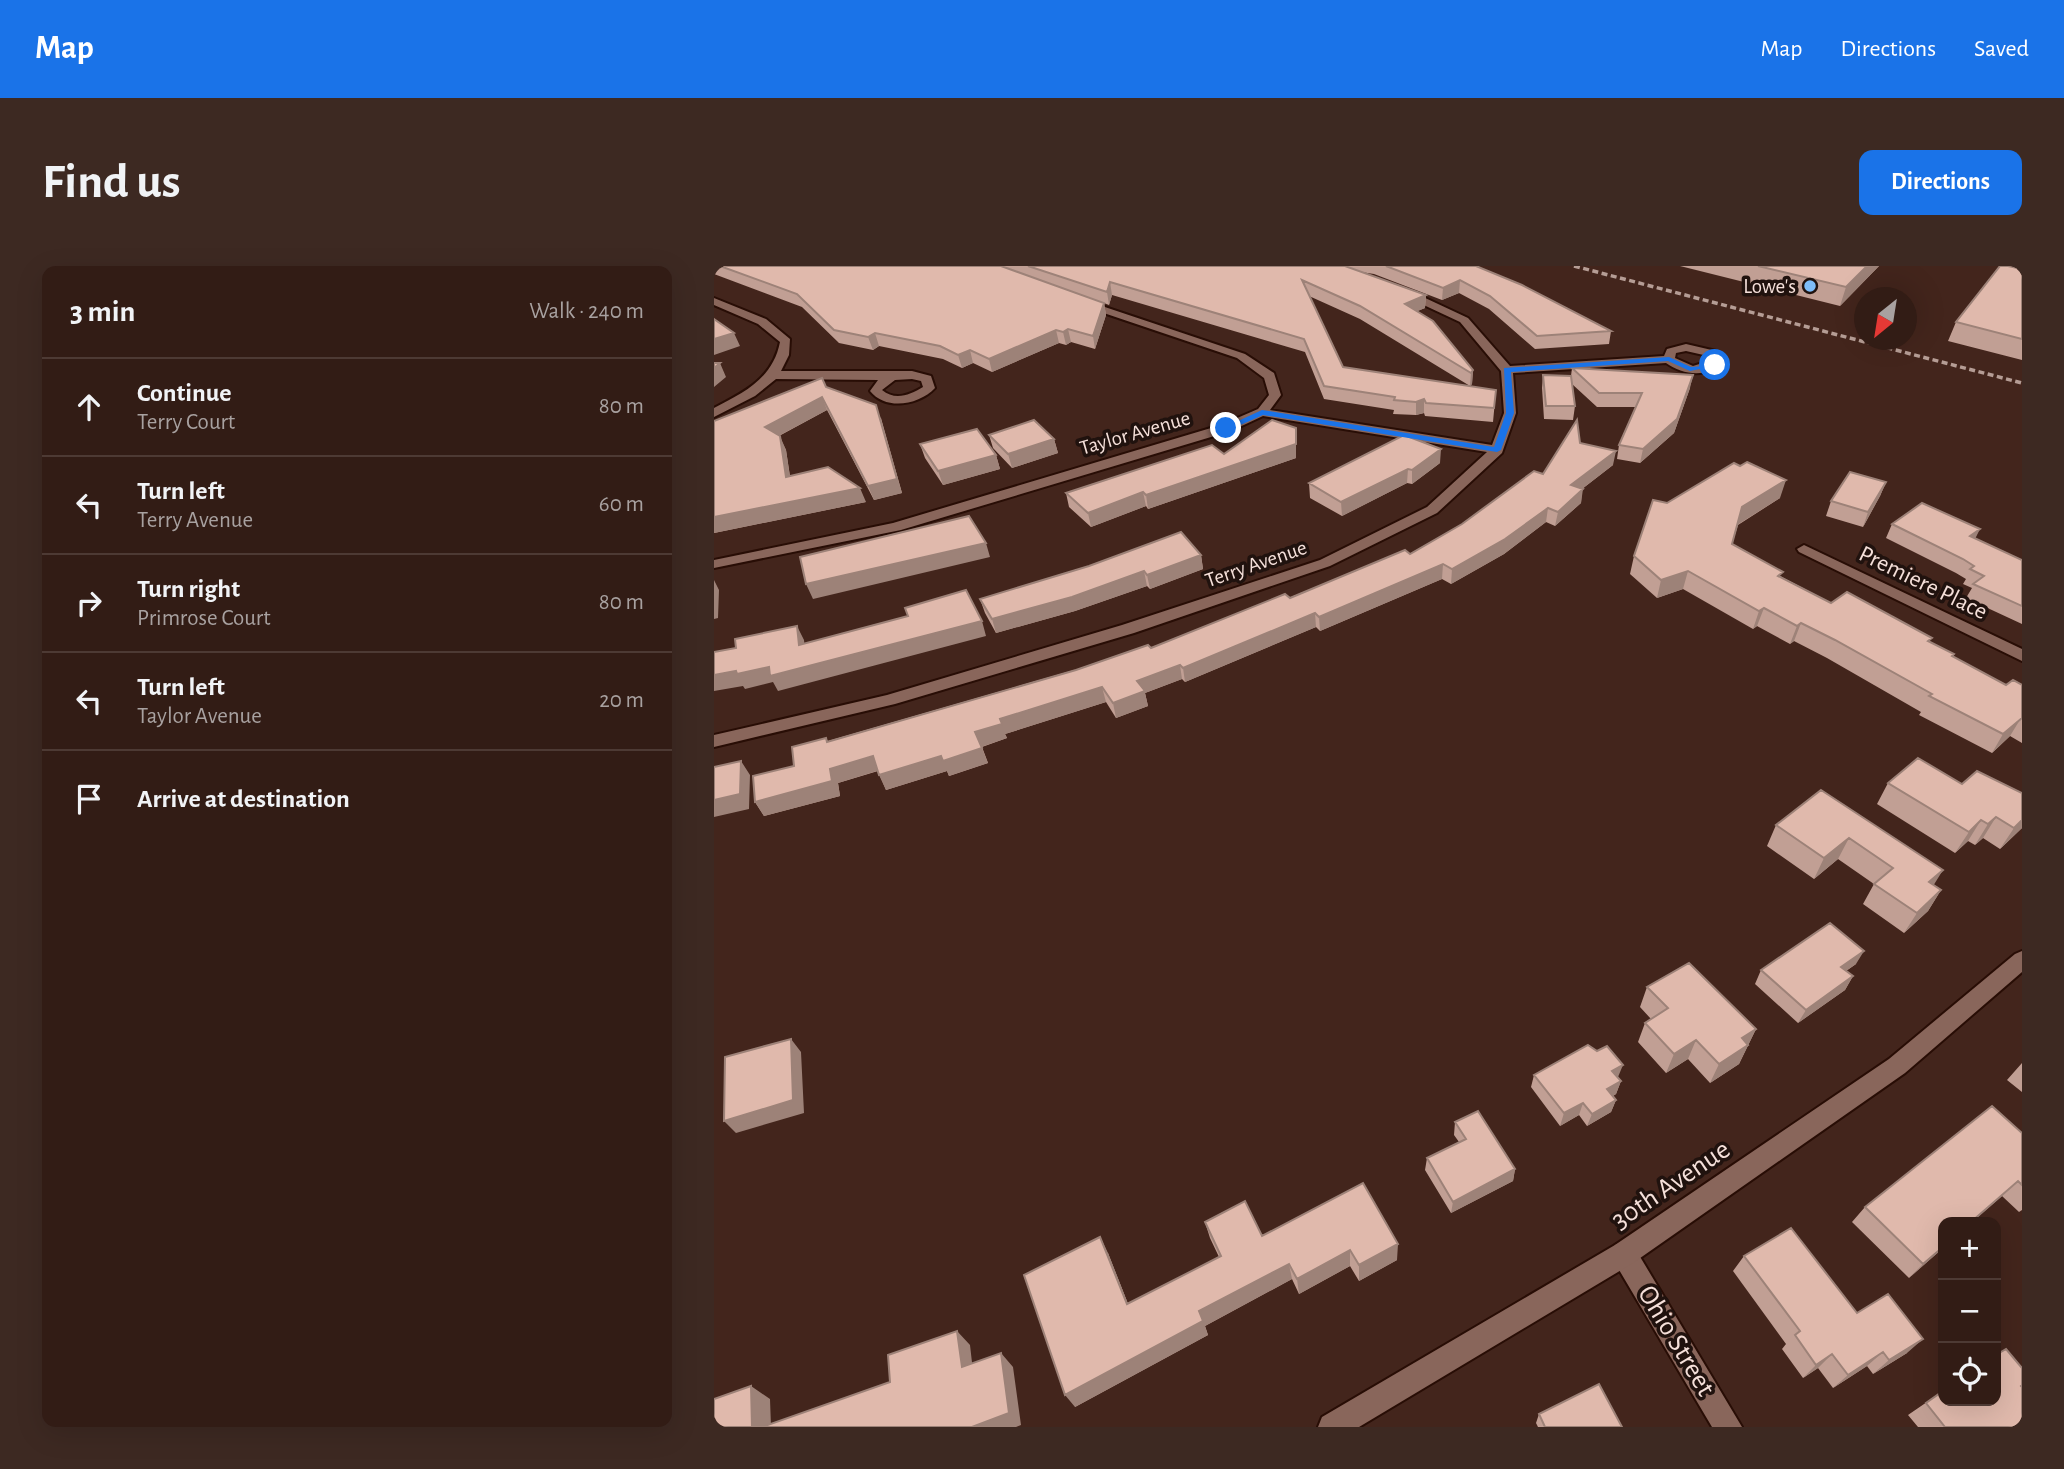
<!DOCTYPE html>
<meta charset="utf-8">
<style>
:root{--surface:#321c15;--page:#3d2922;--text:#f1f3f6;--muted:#a8a1a0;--line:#4d3a34;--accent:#1a73e8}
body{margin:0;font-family:"Alegreya Sans",sans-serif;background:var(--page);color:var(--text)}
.controls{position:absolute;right:21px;bottom:21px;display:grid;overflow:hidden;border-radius:14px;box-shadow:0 7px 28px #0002}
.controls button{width:63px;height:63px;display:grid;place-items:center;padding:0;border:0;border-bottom:2px solid var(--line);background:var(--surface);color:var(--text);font:35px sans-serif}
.compass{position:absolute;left:1140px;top:21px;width:63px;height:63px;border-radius:50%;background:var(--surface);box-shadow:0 7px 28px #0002;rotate:210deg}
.stop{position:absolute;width:21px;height:21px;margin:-16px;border:5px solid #1a73e8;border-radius:50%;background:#fff}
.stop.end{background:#1a73e8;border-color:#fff;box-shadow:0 2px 7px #0008}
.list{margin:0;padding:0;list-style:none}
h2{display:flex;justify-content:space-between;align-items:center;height:91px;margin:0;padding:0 28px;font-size:30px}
h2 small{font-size:23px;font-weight:400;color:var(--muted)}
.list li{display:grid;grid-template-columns:46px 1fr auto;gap:21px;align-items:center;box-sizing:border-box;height:98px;padding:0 28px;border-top:2px solid var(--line)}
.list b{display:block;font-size:26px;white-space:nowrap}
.list p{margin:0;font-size:23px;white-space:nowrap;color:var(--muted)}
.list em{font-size:23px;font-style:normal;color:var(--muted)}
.icon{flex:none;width:38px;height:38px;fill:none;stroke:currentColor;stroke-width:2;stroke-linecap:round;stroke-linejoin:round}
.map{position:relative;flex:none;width:1308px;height:1161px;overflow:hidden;border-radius:14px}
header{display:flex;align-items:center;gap:42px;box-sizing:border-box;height:98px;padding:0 35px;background:var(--accent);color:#fff}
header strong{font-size:33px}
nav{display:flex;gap:38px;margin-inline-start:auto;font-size:24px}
.intro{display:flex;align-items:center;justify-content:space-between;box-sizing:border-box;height:168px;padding:0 42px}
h1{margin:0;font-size:49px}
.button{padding:18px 32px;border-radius:14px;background:var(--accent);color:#fff;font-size:24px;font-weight:700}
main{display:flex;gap:42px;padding:0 42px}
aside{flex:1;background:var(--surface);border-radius:14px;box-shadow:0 7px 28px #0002}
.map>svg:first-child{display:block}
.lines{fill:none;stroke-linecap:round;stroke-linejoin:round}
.minor-casing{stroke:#280d05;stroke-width:4}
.tertiary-casing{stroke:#280d05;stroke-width:4}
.minor{fill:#89665b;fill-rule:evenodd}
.tertiary{fill:#89665b;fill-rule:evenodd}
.rail{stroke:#b59d95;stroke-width:3.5;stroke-dasharray:6 3.5;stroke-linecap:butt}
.wall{fill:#c19f94}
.shaded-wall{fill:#9d8278}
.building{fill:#e0b9ac;stroke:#9d8278;stroke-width:2}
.route{fill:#1a73e8}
.poi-dot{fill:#7ebdf9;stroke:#20120e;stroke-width:2.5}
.labels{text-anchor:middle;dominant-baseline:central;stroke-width:7;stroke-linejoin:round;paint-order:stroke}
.far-poi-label{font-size:21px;fill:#f5e0da;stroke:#20120e;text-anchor:end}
.far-street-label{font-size:21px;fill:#f5e0da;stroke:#20120e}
.street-label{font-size:24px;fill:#f5e0da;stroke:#20120e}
.near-street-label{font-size:28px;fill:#f5e0da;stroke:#20120e}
</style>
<header>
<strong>Map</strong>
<nav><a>Map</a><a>Directions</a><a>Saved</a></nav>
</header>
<div class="intro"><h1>Find us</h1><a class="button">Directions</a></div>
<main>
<aside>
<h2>3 min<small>Walk · 240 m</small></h2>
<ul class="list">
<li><svg class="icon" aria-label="ahead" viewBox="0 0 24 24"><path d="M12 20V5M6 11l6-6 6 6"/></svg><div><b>Continue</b><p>Terry Court</p></div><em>80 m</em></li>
<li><svg class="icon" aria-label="left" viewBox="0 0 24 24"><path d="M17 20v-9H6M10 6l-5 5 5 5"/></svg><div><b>Turn left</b><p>Terry Avenue</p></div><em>60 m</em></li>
<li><svg class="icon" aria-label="right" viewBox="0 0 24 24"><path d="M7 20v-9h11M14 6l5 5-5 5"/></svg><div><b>Turn right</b><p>Primrose Court</p></div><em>80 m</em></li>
<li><svg class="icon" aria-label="left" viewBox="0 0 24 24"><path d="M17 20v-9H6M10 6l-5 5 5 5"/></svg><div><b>Turn left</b><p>Taylor Avenue</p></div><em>20 m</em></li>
<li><svg class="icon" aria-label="arrive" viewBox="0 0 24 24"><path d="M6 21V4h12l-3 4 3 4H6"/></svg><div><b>Arrive at destination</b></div></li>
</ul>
</aside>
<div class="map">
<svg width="1308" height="1161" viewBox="0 0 1308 1161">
<rect width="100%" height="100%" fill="#43251c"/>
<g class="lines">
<g class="minor-casing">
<path id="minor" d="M 684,23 L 692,23 L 754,52 L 796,100 L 950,90 L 953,83 L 972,78 L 1002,85 L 1010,95 C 995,112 970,110 952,97 L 799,107 L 802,147 L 788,187 L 723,247 L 616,300 L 420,367 L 181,438 L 0,481 L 0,469 L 173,429 L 408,359 L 606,294 L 713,241 L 773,186 L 549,150 L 517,165 L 187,264 L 0,302 L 0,294 L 179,257 L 507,159 L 544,143 L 555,129 L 550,112 L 523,92 L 363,38 L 362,36 L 367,33 L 531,88 L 560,107 L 567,129 L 556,144 L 778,179 L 790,147 L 787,105 L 746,56 L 684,27 ZM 972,85 L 994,90 L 998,94 L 979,100 L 961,92 L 962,87 Z
M 0,32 L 52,53 L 76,73 L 75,89 L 67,105 L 198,105 L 217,110 L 221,122 C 205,139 172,145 156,125 L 164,114 L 62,113 L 41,130 L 0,151 L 0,142 C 31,126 59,112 66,76 L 44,58 L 0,39 ZM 198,113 L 207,115 L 209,121 C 196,129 181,135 168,124 L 181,114 Z
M 1090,279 L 1308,383 L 1308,395 L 1085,286 L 1083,283 Z
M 910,975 L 919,979 L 1028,1161 L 998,1161 L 901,997 L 897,988 L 901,979 Z"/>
</g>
<g class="tertiary-casing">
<path id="tertiary" d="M 1308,685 L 1308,706 L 1191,807 L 919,997 L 645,1161 L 604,1161 L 608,1151 L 901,979 L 1175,793 L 1301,688 Z"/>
</g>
<use href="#minor" class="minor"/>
<use href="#tertiary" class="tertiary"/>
<path class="rail" d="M 860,0 L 1308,117"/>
</g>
<path class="wall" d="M 0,0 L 762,0 L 897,65 L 895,78 L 821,83 L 775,43 L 745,27 L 728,34 L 660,8 L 647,6 L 712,29 L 711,42 L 703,45 L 759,104 L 758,118 L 756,120 L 646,53 L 595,30 L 629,101 L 782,124 L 779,156 L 711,150 L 710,147 L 702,149 L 679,148 L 680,144 L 610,133 L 591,86 L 398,29 L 395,39 L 390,37 L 392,49 L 381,83 L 357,76 L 352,79 L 345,77 L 278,106 L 259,97 L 248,102 L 229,93 L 165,80 L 159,84 L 125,77 L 88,41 L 0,8 Z
M 966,0 L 1165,0 L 1126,40 Z
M 1308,3 L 1308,94 L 1234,75 L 1242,56 Z
M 858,102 L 976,122 L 960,167 L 926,197 L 903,193 L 905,179 L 922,141 L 883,141 L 858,118 L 861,140 L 859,154 L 830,153 L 828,122 L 829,109 L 857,110 Z
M 112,121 L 167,152 L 188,227 L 160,234 L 113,144 L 65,170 L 72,184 L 76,210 L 152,236 L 0,267 L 0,155 Z
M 275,169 L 340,173 L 344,187 L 298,202 L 279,182 Z
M 582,176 L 582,192 L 434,243 L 432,240 L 377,261 L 355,241 L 352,227 L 510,188 Z
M 866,177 L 899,199 L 868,223 L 867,237 L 841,260 L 832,256 L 790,288 L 737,318 L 728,313 L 606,365 L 602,361 L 471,416 L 468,413 L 431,427 L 434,440 L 402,452 L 392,436 L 291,468 L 293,472 L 268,481 L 274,497 L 235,510 L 233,505 L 172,524 L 164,505 L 124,517 L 126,530 L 50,550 L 41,536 L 80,500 L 114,475 L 437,382 L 696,288 L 748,258 L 829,208 Z
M 206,178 L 282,189 L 286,203 L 229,219 L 211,192 Z
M 726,197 L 698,218 L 693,217 L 628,250 L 596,232 L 595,217 Z
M 1172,216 L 1166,230 L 1149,261 L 1112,250 L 1117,235 Z
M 1066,232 L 1024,259 L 1018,278 L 1068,311 L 1117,337 L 1216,376 L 1240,388 L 1239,391 L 1292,419 L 1308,419 L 1308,477 L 1296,470 L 1278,487 L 1205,449 L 1207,446 L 1113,392 L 1080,375 L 1076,378 L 1043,360 L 1039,363 L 969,323 L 943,332 L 916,308 L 920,290 L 953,237 Z
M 1178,258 L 1261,273 L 1308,294 L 1308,358 L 1252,332 L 1258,322 L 1249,318 L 1252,313 L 1242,307 L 1172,272 Z
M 487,289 L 489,303 L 436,323 L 433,320 L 361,345 L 282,367 L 271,347 L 266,333 Z
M 1174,517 L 1248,518 L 1308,527 L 1308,562 L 1286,583 L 1269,572 L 1261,579 L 1254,575 L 1241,587 L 1163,538 Z
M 1107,524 L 1219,619 L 1227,624 L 1214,645 L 1190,667 L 1149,638 L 1160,618 L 1124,593 L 1100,613 L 1053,580 L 1062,559 Z
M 1142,698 L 1132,705 L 1139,710 L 1131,724 L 1084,757 L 1041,718 L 1047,704 Z
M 933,721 L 1042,763 L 1025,798 L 996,817 L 974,793 L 952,807 L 924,776 L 931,757 L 937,753 L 926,741 Z
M 1308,797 L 1308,826 L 1293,814 Z
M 820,809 L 904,811 L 907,815 L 902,828 L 899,830 L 902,834 L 897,846 L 873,860 L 865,849 L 846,860 L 817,821 Z
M 741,856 L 801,903 L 799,915 L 737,947 L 711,904 L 713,892 L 745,876 L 740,869 Z
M 1308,867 L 1308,944 L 1305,946 L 1288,930 L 1258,956 L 1229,956 L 1229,982 L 1195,1012 L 1138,956 L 1151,941 Z
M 649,917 L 683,994 L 645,1015 L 636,1000 L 585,1028 L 578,1013 L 491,1060 L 494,1069 L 361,1141 L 394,987 L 414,1038 L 505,991 L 496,972 L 491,956 L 548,970 Z
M 1030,990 L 1143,1047 L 1193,1087 L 1159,1108 L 1153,1100 L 1119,1122 L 1104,1102 L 1089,1112 L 1068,1083 L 1072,1078 L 1019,1005 Z
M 1307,1120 L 1308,1161 L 1204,1161 L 1194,1149 L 1229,1125 Z
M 825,1148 L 908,1161 L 824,1161 L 822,1157 Z"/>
<path class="shaded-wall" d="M 1153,0 L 1165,0 L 1126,40 L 1132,21 Z
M 746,14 L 745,27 L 728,34 L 729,22 Z
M 396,16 L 398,29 L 395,39 L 393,26 Z
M 712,29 L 711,42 L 690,51 L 691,38 Z
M 390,37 L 392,49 L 381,83 L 379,70 Z
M 354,63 L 357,76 L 352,79 L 349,66 Z
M 342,64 L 345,77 L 278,106 L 275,93 Z
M 20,67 L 26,80 L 0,89 L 0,73 Z
M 161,67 L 165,80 L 159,84 L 154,71 Z
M 256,84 L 259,97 L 248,102 L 244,89 Z
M 6,97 L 12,111 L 0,121 L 0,102 Z
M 759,104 L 758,118 L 756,120 L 757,107 Z
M 979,109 L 976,122 L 960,167 L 926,197 L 929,183 Z
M 108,131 L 113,144 L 57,174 L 51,161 Z
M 710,133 L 710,147 L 702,149 L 702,136 Z
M 162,139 L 188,227 L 160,234 L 154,220 Z
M 582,162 L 582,192 L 434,243 L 432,229 Z
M 66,170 L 72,184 L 78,225 L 72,211 Z
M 340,173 L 344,187 L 298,202 L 294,188 Z
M 727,183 L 726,197 L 698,218 L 698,204 Z
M 902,185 L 899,199 L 855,233 L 857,219 Z
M 282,189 L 286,203 L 229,219 L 224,205 Z
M 694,203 L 693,217 L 628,250 L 627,236 Z
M 1072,214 L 1066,232 L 1023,259 L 1028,241 Z
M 1172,216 L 1166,230 L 1149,261 L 1154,246 Z
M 146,222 L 152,236 L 0,267 L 0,251 Z
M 869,223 L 867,237 L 841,260 L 844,246 Z
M 429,226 L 432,240 L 377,261 L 374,247 Z
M 834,242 L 832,256 L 790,288 L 737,318 L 738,303 Z
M 1266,263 L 1259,277 L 1256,270 Z
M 272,277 L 276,291 L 99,333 L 92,318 Z
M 487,289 L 489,303 L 436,323 L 433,309 Z
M 729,298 L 728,313 L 606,365 L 605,351 Z
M 430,305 L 433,320 L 361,345 L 282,367 L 278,353 Z
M 974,305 L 969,323 L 943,332 L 947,314 Z
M 0,314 L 5,324 L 4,352 L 0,353 Z
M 1050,342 L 1043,360 L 1039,363 L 1045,345 Z
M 601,347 L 602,361 L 471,416 L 469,402 Z
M 268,355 L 272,370 L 64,425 L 59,416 L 31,423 L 29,420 L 0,425 L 0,409 Z
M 1087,357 L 1080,375 L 1076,378 L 1083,360 Z
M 83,360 L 90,374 L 92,394 L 85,379 Z
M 466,399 L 468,413 L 431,427 L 434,440 L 402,452 L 399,437 L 423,415 Z
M 388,421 L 392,436 L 291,468 L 293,472 L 267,481 L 261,466 L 286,453 Z
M 1307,452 L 1296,470 L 1278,487 L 1289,468 Z
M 268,482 L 274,497 L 235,510 L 233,505 L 172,524 L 165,509 L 227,490 Z
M 159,490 L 166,504 L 124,517 L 126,530 L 50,550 L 41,536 L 116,503 Z
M 27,495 L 36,509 L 35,543 L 0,551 L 0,534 Z
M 1282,551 L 1269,572 L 1261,579 L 1274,558 Z
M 1267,554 L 1254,575 L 1241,587 L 1255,566 Z
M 1308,554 L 1308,562 L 1286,583 L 1300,562 Z
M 1135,572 L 1124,593 L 1100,613 L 1110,592 Z
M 1229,604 L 1216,625 L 1215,616 Z
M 1227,624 L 1214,645 L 1190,667 L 1203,647 Z
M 1150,685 L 1142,698 L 1119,714 L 1127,701 Z
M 1139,710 L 1131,724 L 1084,757 L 1092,744 Z
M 1042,763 L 1025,798 L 996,817 L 1005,798 L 1028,772 Z
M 77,773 L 87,786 L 90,847 L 22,867 L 10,855 Z
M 982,774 L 974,793 L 952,807 L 960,788 Z
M 909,799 L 904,811 L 894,818 L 898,805 Z
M 907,815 L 902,828 L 889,836 L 893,823 Z
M 902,834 L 897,846 L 873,860 L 878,848 Z
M 869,837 L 865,849 L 846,860 L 850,847 Z
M 801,903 L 799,915 L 737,947 L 739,936 Z
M 386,971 L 394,987 L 420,1053 L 413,1038 Z
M 684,978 L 683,994 L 645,1015 L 645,999 Z
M 1229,981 L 1229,982 L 1195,1012 L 1209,998 Z
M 636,984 L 636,1000 L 585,1028 L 583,1013 Z
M 575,998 L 578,1013 L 491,1060 L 494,1069 L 361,1141 L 351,1129 L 485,1045 Z
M 243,1065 L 256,1079 L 260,1114 L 248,1101 Z
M 1209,1073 L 1193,1087 L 1159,1108 L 1175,1094 Z
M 1169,1086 L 1153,1100 L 1119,1122 L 1134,1109 Z
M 287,1087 L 299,1101 L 307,1159 L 302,1161 L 258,1161 Z
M 1118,1088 L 1104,1102 L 1089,1112 L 1102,1099 Z
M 37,1120 L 56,1133 L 57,1161 L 38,1161 Z"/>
<path class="building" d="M 6,0 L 287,0 L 390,37 L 379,70 L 354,63 L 349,66 L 342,64 L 275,93 L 256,84 L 244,89 L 226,80 L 161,67 L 154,71 L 120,64 L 83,28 Z
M 314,0 L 631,0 L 712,29 L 691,38 L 719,55 L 759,104 L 757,107 L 646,40 L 588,14 L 629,101 L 782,124 L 780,142 L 712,137 L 710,133 L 702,136 L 680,134 L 681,131 L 610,120 L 590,73 L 396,16 L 393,26 Z
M 672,0 L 762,0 L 808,19 L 897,65 L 823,70 L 776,30 L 746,14 L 729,22 Z
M 1044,0 L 1153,0 L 1132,21 Z
M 1286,0 L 1294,0 L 1308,3 L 1308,73 L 1242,56 Z
M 0,53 L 20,67 L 0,73 Z
M 0,97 L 6,97 L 0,102 Z
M 858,102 L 979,109 L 963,153 L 929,183 L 905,179 L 928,127 L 885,127 Z
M 829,109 L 857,110 L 861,140 L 832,140 Z
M 108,112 L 112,121 L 162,139 L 183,213 L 154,220 L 108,131 L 51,161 L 66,170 L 72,211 L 114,201 L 146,222 L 0,251 L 0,155 Z
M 320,154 L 340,173 L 294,188 L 275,169 Z
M 558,154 L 582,162 L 582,178 L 432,229 L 429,226 L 374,247 L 352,227 L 498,179 L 510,188 Z
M 863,154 L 866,177 L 902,185 L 857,219 L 869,223 L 844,246 L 834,242 L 791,273 L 738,303 L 729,298 L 605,351 L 601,347 L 469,402 L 466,399 L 423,415 L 431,425 L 399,437 L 388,421 L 286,453 L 288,458 L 261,466 L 268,482 L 229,495 L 227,490 L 165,509 L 159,490 L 116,503 L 118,515 L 41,536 L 39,510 L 80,500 L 78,481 L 112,472 L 113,476 L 362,404 L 434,379 L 437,382 L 571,328 L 576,332 L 691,284 L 696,288 L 748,258 L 820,205 L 829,208 Z
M 263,163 L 282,189 L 224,205 L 206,178 Z
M 690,169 L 727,183 L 698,204 L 694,203 L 627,236 L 595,217 Z
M 1033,196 L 1072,214 L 1028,241 L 1018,278 L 1069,306 L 1064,310 L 1117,337 L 1133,326 L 1218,372 L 1214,375 L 1240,388 L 1238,390 L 1292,419 L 1299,414 L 1308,419 L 1308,452 L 1289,468 L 1215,430 L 1218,428 L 1121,374 L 1087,357 L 1083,360 L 1050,342 L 1045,345 L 974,305 L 947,314 L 920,290 L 939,234 L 953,237 L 1020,197 L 1026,200 Z
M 1136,206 L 1172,216 L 1154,246 L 1117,235 Z
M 1208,237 L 1266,263 L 1256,270 L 1308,294 L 1308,340 L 1259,318 L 1270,310 L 1256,303 L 1260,300 L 1249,293 L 1178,258 Z
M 255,250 L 272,277 L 92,318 L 86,291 Z
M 467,266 L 487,289 L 433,309 L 430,305 L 358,331 L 278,353 L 266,333 L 375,300 Z
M 252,324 L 268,355 L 56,410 L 55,401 L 23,408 L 22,405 L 0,409 L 0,386 L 22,382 L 21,373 L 83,360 L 85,379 L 194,350 L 191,342 Z
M 1204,492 L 1248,518 L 1263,505 L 1308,527 L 1308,554 L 1300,562 L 1282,551 L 1274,558 L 1267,554 L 1255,566 L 1174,517 Z
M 27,495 L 26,528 L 0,534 L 0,501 Z
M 1107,524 L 1229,604 L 1215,616 L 1227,624 L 1203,647 L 1160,618 L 1179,602 L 1135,572 L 1110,592 L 1062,559 Z
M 1116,657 L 1150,685 L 1127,701 L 1139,710 L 1092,744 L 1047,704 Z
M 975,697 L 1042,763 L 1028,772 L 1034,779 L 1005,798 L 982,774 L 960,788 L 931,757 L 954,742 L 933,721 Z
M 77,773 L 79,834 L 10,855 L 11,791 Z
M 874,779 L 883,785 L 893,780 L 909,799 L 898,805 L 907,815 L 893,823 L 902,834 L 878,848 L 869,837 L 850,847 L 820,809 Z
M 1278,840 L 1308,867 L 1308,919 L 1304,915 L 1257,956 L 1229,956 L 1229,981 L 1209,998 L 1151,941 Z
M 764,845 L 801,903 L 739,936 L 713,892 L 752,873 L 741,856 Z
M 649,917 L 684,978 L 645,999 L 636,984 L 583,1013 L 575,998 L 485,1045 L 489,1055 L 351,1129 L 310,1009 L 386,971 L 413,1038 L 507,990 L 491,956 L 531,935 L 548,970 Z
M 1077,962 L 1143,1047 L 1174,1028 L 1209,1073 L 1175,1094 L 1169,1086 L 1134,1109 L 1118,1088 L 1102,1099 L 1081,1069 L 1086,1065 L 1030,990 Z
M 243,1065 L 248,1101 L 287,1087 L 295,1147 L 258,1161 L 48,1161 L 176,1116 L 174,1089 Z
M 1292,1083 L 1308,1102 L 1308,1119 L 1307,1120 L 1308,1121 L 1308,1161 L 1231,1161 L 1212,1137 L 1229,1125 L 1229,1135 L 1282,1135 L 1282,1089 Z
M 885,1118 L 908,1161 L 831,1161 L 825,1148 Z
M 37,1120 L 38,1161 L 0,1161 L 0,1133 Z"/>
<path class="route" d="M 955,91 L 977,101 L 1005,99 L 976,105 L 954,95 L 797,106 L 800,147 L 787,184 L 783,186 L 549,149 L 515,164 L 509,162 L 548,144 L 780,181 L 792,147 L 790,102 Z"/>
<circle class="poi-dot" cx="1096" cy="20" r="7"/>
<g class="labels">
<g class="far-poi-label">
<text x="1082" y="20">Lowe's</text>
</g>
<g class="far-street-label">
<text transform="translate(421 167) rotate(-16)">Taylor Avenue</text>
<text transform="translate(542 298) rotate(-19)">Terry Avenue</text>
</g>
<g class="street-label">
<text transform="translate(1209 317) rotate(26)">Premiere Place</text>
</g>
<g class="near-street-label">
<text transform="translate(957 919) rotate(-34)">30th Avenue</text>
<text transform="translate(962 1075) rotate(59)">Ohio Street</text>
</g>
</g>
</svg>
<div class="controls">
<button>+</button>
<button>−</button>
<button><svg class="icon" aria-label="locate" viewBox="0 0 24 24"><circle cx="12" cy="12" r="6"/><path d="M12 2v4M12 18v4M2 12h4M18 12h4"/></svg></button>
</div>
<svg class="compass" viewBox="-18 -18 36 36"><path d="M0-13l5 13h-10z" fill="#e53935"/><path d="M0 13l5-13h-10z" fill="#a8a1a0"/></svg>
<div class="stop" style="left:1001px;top:99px"></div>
<div class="stop end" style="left:512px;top:162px"></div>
</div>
</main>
